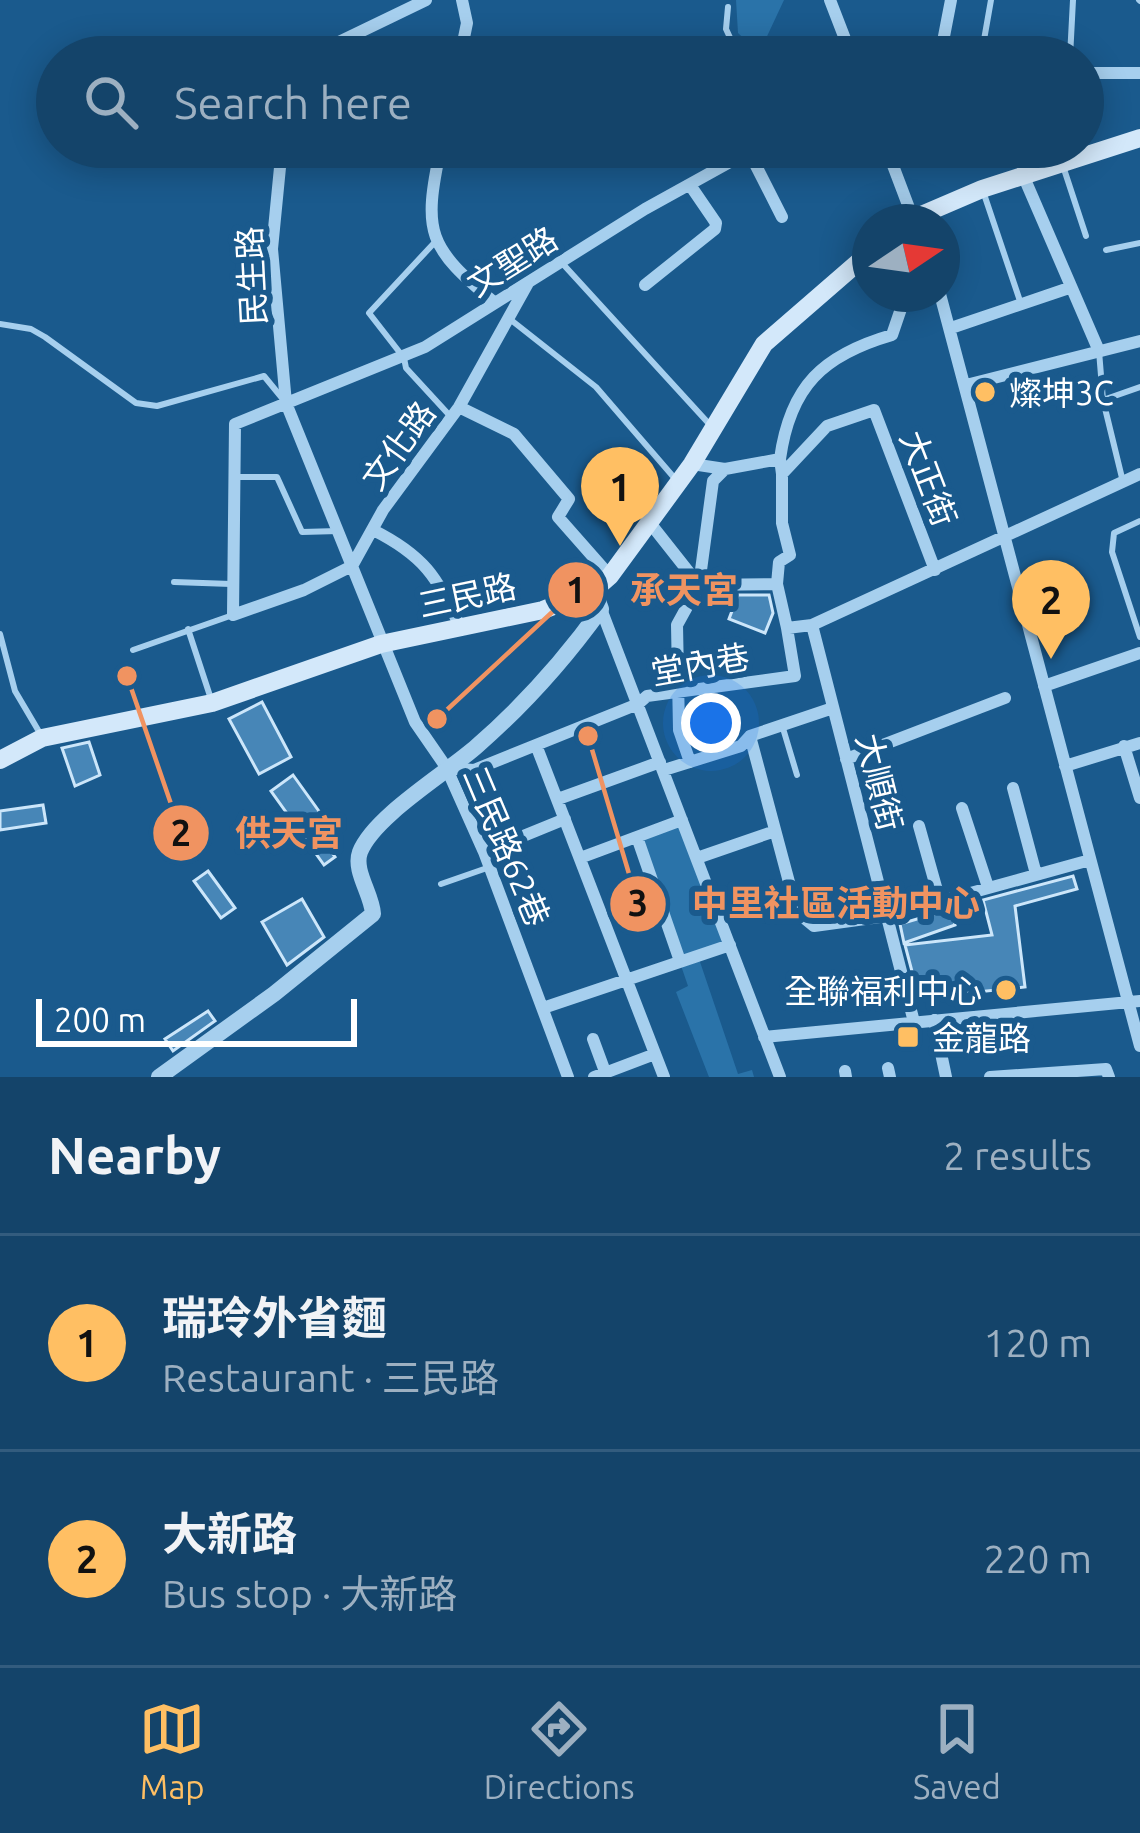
<!DOCTYPE html>
<meta charset="utf-8">
<style>
:root{--surface:#14446a;--page:#1d4b70;--text:#f1f3f6;--muted:#9db0c1;--line:#335c7e;--accent:#ffbf63}
body{margin:0;font-family:Ubuntu,"Noto Sans TC",sans-serif;background:var(--page);color:var(--text)}
.compass{position:absolute;left:852px;top:204px;width:108px;height:108px;border-radius:50%;background:var(--surface);box-shadow:0 6px 30px #0003;rotate:77deg}
.scale{position:absolute;left:36px;bottom:30px;width:321px;box-sizing:border-box;padding-left:12px;border:6px solid #fff;border-top:0;font-size:33px;line-height:42px;white-space:nowrap;color:#fff;-webkit-text-stroke:9px #1a5a8d;paint-order:stroke}
.you{position:absolute;left:711px;top:723px;width:42px;height:42px;margin:-30px;border:9px solid #fff;border-radius:50%;background:#1a73e8;box-shadow:0 0 0 18px #1a73e833}
.badge{display:grid;place-items:center;width:78px;height:78px;border-radius:50%;background:var(--accent);color:#111;font-size:39px;font-weight:700}
.pin{position:absolute;translate:-50% -99px;filter:drop-shadow(0 3px 6px #0008)}
.pin::after{content:'';position:absolute;top:63px;width:42px;height:36px;background:inherit;clip-path:polygon(0 0,100% 0,50% 100%)}
.list{margin:0;padding:0;list-style:none}
h2{display:flex;justify-content:space-between;align-items:center;height:156px;margin:0;padding:0 48px;font-size:51px}
h2 small{font-size:39px;font-weight:400;color:var(--muted)}
.list li{display:grid;grid-template-columns:78px 1fr auto;gap:36px;align-items:center;box-sizing:border-box;height:216px;padding:0 48px;border-top:3px solid var(--line)}
.list b{display:block;font-size:45px;white-space:nowrap}
.list p{margin:0;font-size:39px;white-space:nowrap;color:var(--muted)}
.list em{font-size:39px;font-style:normal;color:var(--muted)}
.icon{flex:none;width:66px;height:66px;fill:none;stroke:currentColor;stroke-width:2;stroke-linecap:round;stroke-linejoin:round}
.map{position:relative;flex:none;width:1140px;height:1077px;overflow:hidden}
.search{position:absolute;background:var(--surface);box-shadow:0 6px 30px #0003;left:36px;right:36px;top:36px;height:132px;display:flex;align-items:center;gap:30px;box-sizing:border-box;padding:0 42px;border-radius:66px;color:var(--muted);font-size:45px}
.sheet{height:588px;background:var(--surface)}
nav{display:flex;justify-content:space-around;align-items:center;box-sizing:border-box;height:168px;border-top:3px solid var(--line);background:var(--surface);font-size:33px;color:var(--muted)}
nav a{display:grid;justify-items:center;gap:6px}
nav .on{color:var(--accent)}
.map>svg:first-child{display:block}
.green{fill:#2a73a9}
.building{fill:#4786b7;stroke:#cce6fa;stroke-width:3}
.lines{fill:none;stroke-linecap:round;stroke-linejoin:round}
.service{stroke:#a6cfee;stroke-width:6}
.minor{stroke:#a6cfee;stroke-width:12}
.tertiary{stroke:#a6cfee;stroke-width:16}
.secondary{stroke:#d3e8fa;stroke-width:18}
.poi-dot{fill:#ffbf63;stroke:#1a5a8d;stroke-width:4.5}
.labels{text-anchor:middle;dominant-baseline:central;stroke-width:12;stroke-linejoin:round;paint-order:stroke}
.street-label{font-size:33px;fill:#fff;stroke:#1a5a8d}
.poi-label{font-size:33px;fill:#fff;stroke:#1a5a8d;text-anchor:start}
.leader{fill:none;stroke:#f09361;stroke-width:4.5}
.callout-dot{fill:#f09361;stroke:#1a5a8d;stroke-width:4.5}
.mark-label{font-size:36px;text-anchor:middle;font-weight:bold;fill:#111}
.callout-label{font-size:36px;text-anchor:middle;font-weight:bold;fill:#f09361;stroke:#1a5a8d;stroke-width:12;stroke-linejoin:round;paint-order:stroke}
</style>
<div class="map">
<svg width="1140" height="1077" viewBox="0 0 1140 1077">
<rect width="100%" height="100%" fill="#1a5a8d"/>
<path class="green" d="M 736,0 L 784,0 L 762,47 L 755,49 L 738,33 Z
M 682,820 L 730,945 L 698,956 L 738,1074 L 752,1070 L 754,1077 L 709,1077 L 676,992 L 688,986 L 637,837 Z"/>
<path class="building" d="M 738,595 L 769,595 L 773,613 L 765,633 L 729,619 Z
M 262,702 L 291,757 L 259,774 L 229,719 Z
M 89,742 L 100,775 L 75,786 L 62,748 Z
M 293,775 L 341,842 L 330,850 L 335,857 L 324,865 L 271,791 Z
M 43,805 L 46,823 L 0,830 L 0,811 Z
M 208,871 L 235,908 L 221,918 L 194,881 Z
M 1073,876 L 1077,889 L 1015,906 L 1025,987 L 919,998 L 905,945 L 992,935 L 983,900 Z
M 302,899 L 324,937 L 287,965 L 262,922 Z
M 951,909 L 955,925 L 904,943 L 900,924 Z
M 208,1011 L 215,1021 L 173,1051 L 165,1039 Z"/>
<g class="lines">
<path class="service" d="M 1139,0 L 1140,1
M 728,7 L 726,29 L 739,57
M 981,57 L 991,0
M 1070,57 L 1073,0
M 1063,166 L 1086,236
M 984,194 L 1021,304
M 435,242 L 369,313 L 404,358 L 406,368 L 451,417
M 1106,250 L 1140,243
M 562,263 L 711,426
M 511,320 L 596,387 L 677,481
M 0,324 L 31,329 L 45,337 L 136,403 L 157,406 L 264,376 L 282,398
M 1099,351 L 1103,400 L 1123,482
M 1103,400 L 1140,387
M 237,477 L 277,477 L 302,532 L 338,531
M 1140,521 L 1114,533 L 1112,552 L 1140,637
M 174,582 L 231,584
M 188,629 L 211,699
M 0,634 L 15,691 L 41,735
M 133,650 L 230,616
M 782,725 L 797,775
M 441,884 L 487,868"/>
<path class="minor" d="M 830,0 L 852,57
M 308,57 L 426,0
M 460,57 L 467,23 L 462,0
M 940,57 L 951,0
M 1083,73 L 1140,73
M 282,147 L 272,249 L 286,403 L 415,722 L 446,767 L 484,852 L 568,1077
M 441,147 C 422,234 428,247 495,303
M 886,147 L 914,221
M 749,152 L 782,217
M 1023,175 L 1099,351
M 645,285 L 715,229 L 716,223 L 690,185
M 940,294 L 1140,1046
M 951,328 L 1069,288
M 966,385 L 1140,341
M 459,407 L 514,434 L 569,499 L 558,517 L 610,576
M 780,459 C 790,386 823,355 892,335 L 906,294
M 692,464 L 725,469 L 780,459 L 782,474 L 827,426 L 874,410 L 935,570
M 782,474 L 782,523 L 790,555 L 779,562 L 777,584 L 787,628 L 812,625 L 1140,474
M 650,523 L 699,585 L 777,584
M 373,530 C 423,555 438,577 460,627
M 352,566 L 304,590 L 233,615 L 235,424 L 425,347 L 645,209 L 757,147
M 352,566 L 383,510 L 459,407 L 528,283
M 601,609 L 780,1077
M 812,625 L 914,1022
M 1044,686 L 1140,653
M 833,708 L 750,736 L 797,912 L 814,926 L 887,916 L 1090,860
M 536,745 L 664,1077
M 1124,746 L 1140,798
M 846,759 L 1005,698
M 690,762 L 679,730 L 677,625 L 699,585 L 713,481 L 725,469
M 1065,766 L 1140,743
M 447,768 L 474,770 L 638,704 L 647,696 L 795,676 L 787,628
M 664,770 L 741,746 L 750,736
M 1013,788 L 1036,874
M 558,799 L 660,762
M 962,808 L 988,887
M 919,826 L 940,901
M 637,837 L 680,961
M 484,852 L 565,819
M 580,858 L 682,820
M 697,858 L 775,831
M 543,1008 L 730,945
M 934,1020 L 946,1077
M 764,1037 L 1140,1001
M 593,1039 L 607,1077
M 888,1068 L 890,1077
M 845,1071 L 846,1077
M 594,1077 L 655,1054
M 990,1077 L 1106,1069 L 1109,1077"/>
<path class="tertiary" d="M 159,1077 L 274,994 L 373,914 C 372,894 353,871 360,852 C 374,816 448,772 477,746 C 524,705 565,659 601,609 L 594,590"/>
<path class="secondary" d="M 905,222 L 982,189 L 1140,138
M 0,760 L 42,738 L 212,703 L 381,644 L 543,610 L 594,590 L 610,576 L 692,464 L 764,344 L 870,252"/>
</g>
<g class="poi-dot">
<circle cx="985" cy="392" r="12"/>
<circle cx="1006" cy="990" r="12"/>
<rect x="896" y="1025" width="24" height="24" rx="6"/>
</g>
<g class="labels">
<g class="street-label">
<text transform="translate(512 261) rotate(-32)">文聖路</text>
<text transform="translate(251 276) rotate(-93)">民生路</text>
<text transform="translate(398 445) rotate(-54)">文化路</text>
<text transform="translate(929 478) rotate(69)">大正街</text>
<text transform="translate(467 595) rotate(-12)">三民路</text>
<text transform="translate(700 664) rotate(-10)">堂內巷</text>
<text transform="translate(880 782) rotate(76)">大順街</text>
<text transform="translate(507 846) rotate(67)">三民路62巷</text>
</g>
<g class="poi-label">
<text x="1009" y="392">燦坤3C</text>
<text x="982" y="990" text-anchor="end">全聯福利中心</text>
<text x="932" y="1037">金龍路</text>
</g>
</g>
<path class="leader" d="M437 719L576 590M127 676L181 833M588 736L638 904"/>
<g class="callout-dot">
<circle cx="437" cy="719" r="12"/>
<circle cx="127" cy="676" r="12"/>
<circle cx="588" cy="736" r="12"/>
<circle cx="576" cy="590" r="30"/>
<circle cx="181" cy="833" r="30"/>
<circle cx="638" cy="904" r="30"/>
</g>
<g class="mark-label">
<text x="576" y="603">1</text>
<text x="181" y="846">2</text>
<text x="638" y="916">3</text>
</g>
<g class="callout-label">
<text x="684" y="603">承天宮</text>
<text x="289" y="846">供天宮</text>
<text x="836" y="916">中里社區活動中心</text>
</g>
</svg>
<svg class="compass" viewBox="-18 -18 36 36"><path d="M0-13l5 13h-10z" fill="#e53935"/><path d="M0 13l5-13h-10z" fill="#9db0c1"/></svg>
<div class="scale">200 m</div>
<div class="you"></div>
<div class="pin badge" style="left:620px;top:546px">1</div>
<div class="pin badge" style="left:1051px;top:659px">2</div>
<div class="search"><svg class="icon" aria-label="search" viewBox="0 0 24 24"><circle cx="10" cy="10" r="6"/><path d="M15 15l6 6"/></svg>Search here</div>
</div>
<section class="sheet">
<h2>Nearby<small>2 results</small></h2>
<ul class="list">
<li><span class="badge">1</span><div><b>瑞玲外省麵</b><p>Restaurant · 三民路</p></div><em>120 m</em></li>
<li><span class="badge">2</span><div><b>大新路</b><p>Bus stop · 大新路</p></div><em>220 m</em></li>
</ul>
</section>
<nav>
<a class="on"><svg class="icon" aria-label="map" viewBox="0 0 24 24"><path d="M3 6l6-2 6 2 6-2v14l-6 2-6-2-6 2zM9 4v14M15 6v14"/></svg>Map</a>
<a><svg class="icon" aria-label="directions" viewBox="0 0 24 24"><path d="M12 3l9 9-9 9-9-9zM9 14v-3h6M13 9l2 2-2 2"/></svg>Directions</a>
<a><svg class="icon" aria-label="saved" viewBox="0 0 24 24"><path d="M7 4h10v16l-5-4-5 4z"/></svg>Saved</a>
</nav>
